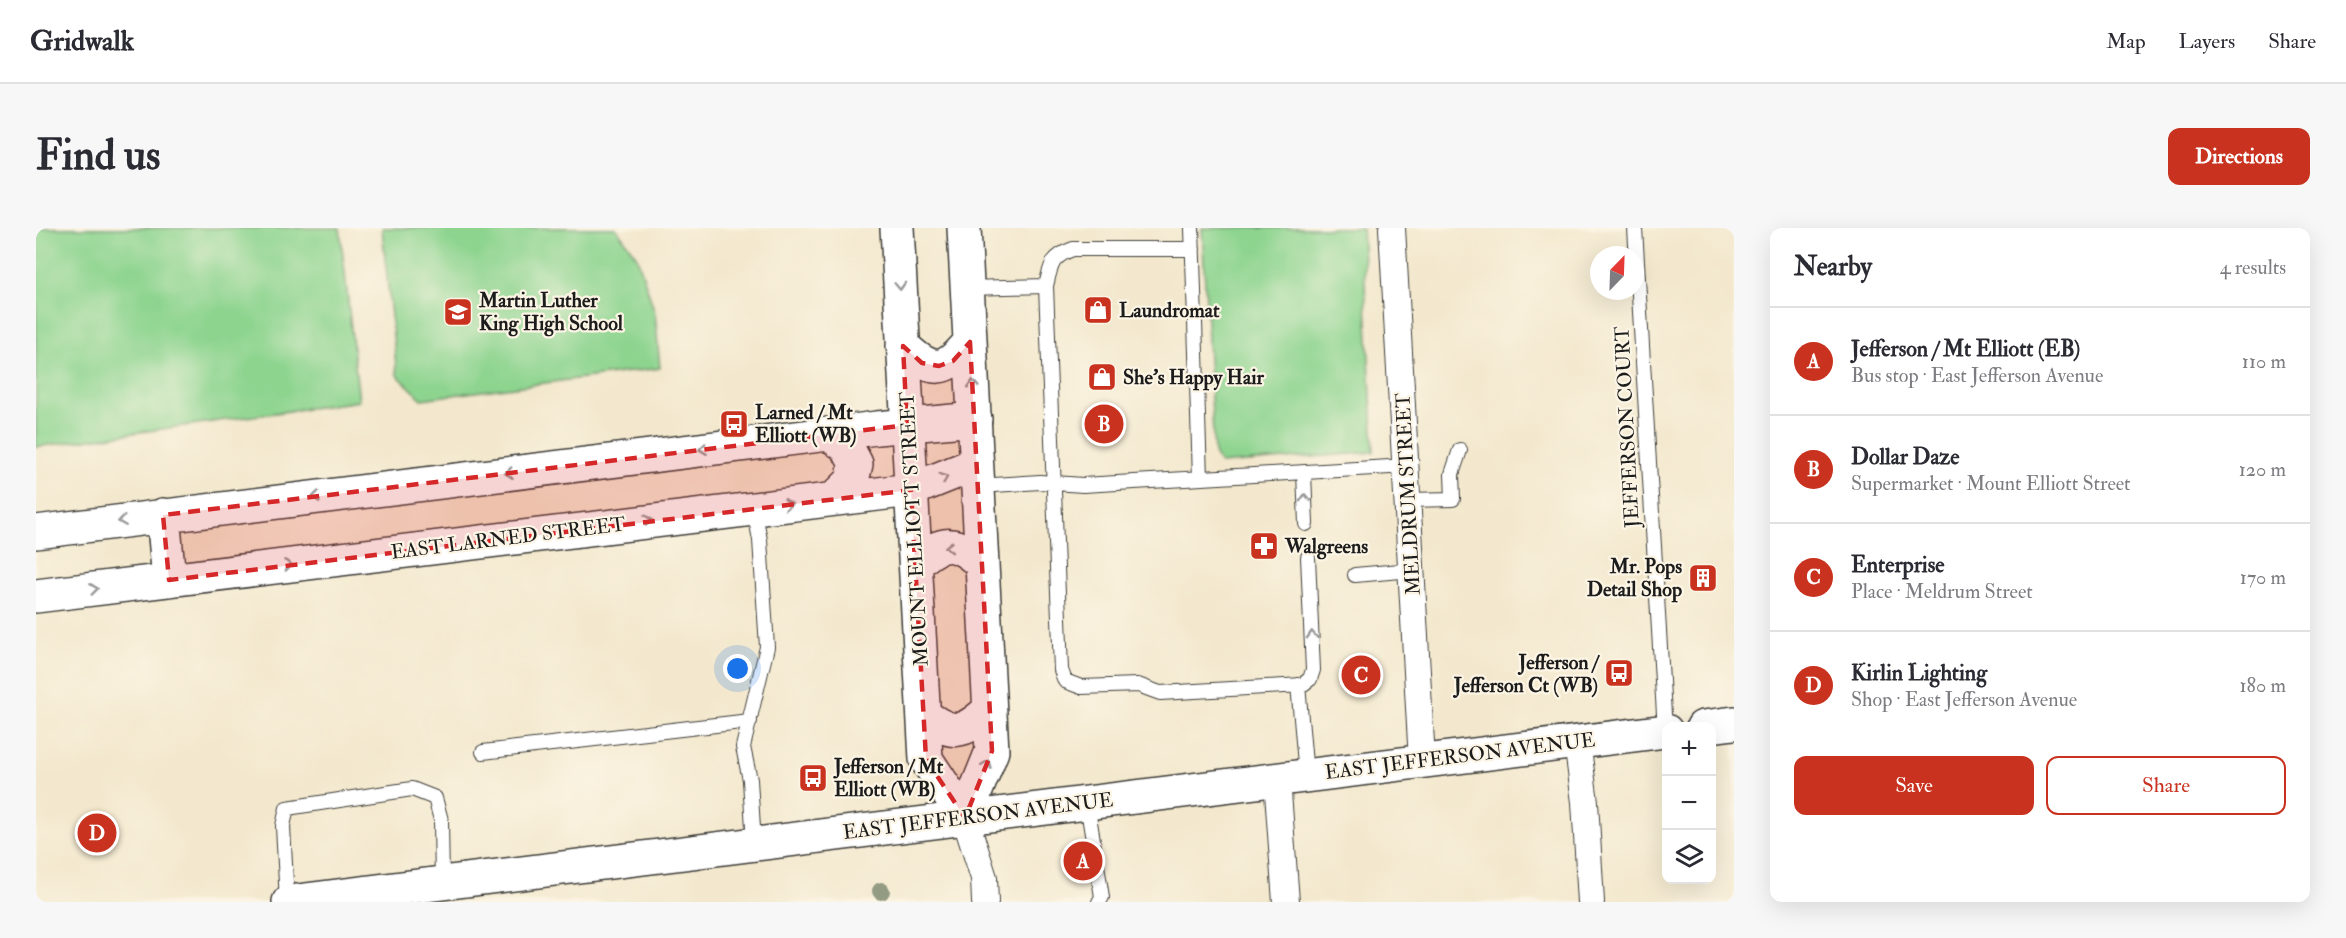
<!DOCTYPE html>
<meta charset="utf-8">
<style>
:root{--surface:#fff;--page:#f7f7f7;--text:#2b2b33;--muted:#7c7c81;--line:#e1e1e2;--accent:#c8321e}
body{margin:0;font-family:"IM FELL Double Pica",serif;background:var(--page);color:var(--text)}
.controls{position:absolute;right:18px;bottom:18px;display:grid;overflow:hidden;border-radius:12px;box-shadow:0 6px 24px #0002}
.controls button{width:54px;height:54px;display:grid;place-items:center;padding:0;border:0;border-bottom:2px solid var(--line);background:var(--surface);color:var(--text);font:30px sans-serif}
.compass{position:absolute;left:1554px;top:18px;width:54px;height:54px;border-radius:50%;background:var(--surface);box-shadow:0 6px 24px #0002;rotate:23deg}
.you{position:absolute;left:702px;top:441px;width:21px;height:21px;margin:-15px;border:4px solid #fff;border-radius:50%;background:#1a73e8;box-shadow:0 0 0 9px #1a73e833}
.badge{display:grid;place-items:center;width:39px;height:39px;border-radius:50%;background:var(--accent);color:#fff;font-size:20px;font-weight:700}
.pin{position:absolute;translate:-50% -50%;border:3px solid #fff;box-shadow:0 2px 6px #0006}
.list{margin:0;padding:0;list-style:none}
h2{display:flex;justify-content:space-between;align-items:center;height:78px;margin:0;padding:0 24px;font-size:26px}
h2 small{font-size:20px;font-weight:400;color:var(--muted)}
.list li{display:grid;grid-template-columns:39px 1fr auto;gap:18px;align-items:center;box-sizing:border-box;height:108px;padding:0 24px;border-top:2px solid var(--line)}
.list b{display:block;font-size:22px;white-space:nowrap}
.list p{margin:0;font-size:20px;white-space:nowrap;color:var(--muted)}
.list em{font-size:20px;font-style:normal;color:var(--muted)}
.actions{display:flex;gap:12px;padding:18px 24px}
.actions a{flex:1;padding:14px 0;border:2px solid var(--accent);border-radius:12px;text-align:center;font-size:21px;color:var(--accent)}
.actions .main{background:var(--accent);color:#fff}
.icon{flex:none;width:33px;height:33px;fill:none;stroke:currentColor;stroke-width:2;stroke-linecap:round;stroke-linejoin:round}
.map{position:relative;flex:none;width:1698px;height:674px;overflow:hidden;border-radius:12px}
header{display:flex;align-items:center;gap:36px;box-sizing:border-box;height:84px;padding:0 30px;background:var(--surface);border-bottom:2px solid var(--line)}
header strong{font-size:28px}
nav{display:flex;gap:33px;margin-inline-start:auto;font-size:21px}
.intro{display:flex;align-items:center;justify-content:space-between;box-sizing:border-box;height:144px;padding:0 36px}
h1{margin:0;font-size:42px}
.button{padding:15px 27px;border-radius:12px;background:var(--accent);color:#fff;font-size:21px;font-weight:700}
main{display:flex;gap:36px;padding:0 36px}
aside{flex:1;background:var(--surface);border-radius:12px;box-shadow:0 6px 24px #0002}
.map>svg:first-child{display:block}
.green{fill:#8dd48f;stroke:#547856;stroke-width:1.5}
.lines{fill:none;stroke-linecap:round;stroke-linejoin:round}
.service-casing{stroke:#3c3b37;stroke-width:16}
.minor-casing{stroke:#3c3b37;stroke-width:28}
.tertiary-casing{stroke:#3c3b37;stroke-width:36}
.secondary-casing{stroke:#3c3b37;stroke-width:36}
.service{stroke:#fff;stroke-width:14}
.minor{stroke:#fff;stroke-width:26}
.tertiary{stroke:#fff;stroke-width:33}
.secondary{stroke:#fff;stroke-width:33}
.tree{fill:#939b82}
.oneway{stroke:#999}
.marked{fill:#d62828;fill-opacity:0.2;stroke:#d62828;stroke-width:4.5;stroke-dasharray:12 8;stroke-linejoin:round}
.labels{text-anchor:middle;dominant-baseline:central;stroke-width:4.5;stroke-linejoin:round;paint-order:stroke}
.poi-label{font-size:20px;font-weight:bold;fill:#1c1c1c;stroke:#fcf5e5;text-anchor:start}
.street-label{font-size:20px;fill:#1c1c1c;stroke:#fcf5e5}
</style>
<header>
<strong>Gridwalk</strong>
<nav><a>Map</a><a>Layers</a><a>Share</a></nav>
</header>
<div class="intro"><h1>Find us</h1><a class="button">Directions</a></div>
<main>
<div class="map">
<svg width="1698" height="674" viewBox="0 0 1698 674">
<rect width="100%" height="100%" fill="#fcf5e5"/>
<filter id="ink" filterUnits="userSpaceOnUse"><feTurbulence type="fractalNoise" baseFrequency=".0167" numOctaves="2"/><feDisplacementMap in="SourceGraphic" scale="12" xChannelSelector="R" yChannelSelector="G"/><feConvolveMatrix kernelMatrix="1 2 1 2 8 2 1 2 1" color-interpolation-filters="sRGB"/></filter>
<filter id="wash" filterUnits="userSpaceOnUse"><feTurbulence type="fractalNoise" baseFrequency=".008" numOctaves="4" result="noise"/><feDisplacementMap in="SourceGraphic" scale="24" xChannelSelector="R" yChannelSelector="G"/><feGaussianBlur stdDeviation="1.35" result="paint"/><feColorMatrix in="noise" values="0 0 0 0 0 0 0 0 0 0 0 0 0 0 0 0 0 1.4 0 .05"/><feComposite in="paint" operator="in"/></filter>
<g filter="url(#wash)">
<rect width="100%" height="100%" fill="#f3e8cd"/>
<path class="green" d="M 0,0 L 304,0 L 323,173 L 0,219 Z
M 346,0 L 580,0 L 601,29 L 619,85 L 624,140 L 386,171 L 361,147 Z
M 1166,0 L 1326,0 L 1338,224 L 1184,236 L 1178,225 Z"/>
</g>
<g filter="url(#ink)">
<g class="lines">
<g class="service-casing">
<path id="service" d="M 1156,0 L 1164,250
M 1599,0 L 1629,503
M 1157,21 L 1037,21 C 1015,29 1015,37 1010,58 L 1025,442 L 1029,453 L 1045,459 L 1102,457 L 1124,465 L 1266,457 L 1274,451 L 1277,442 L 1272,329
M 931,60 L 1010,58
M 1268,244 L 1270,296
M 942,258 L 1004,254 L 1047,257 L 1371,238
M 1372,272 L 1417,271 L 1416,246 L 1424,222
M 1319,347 L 1376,342
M 1262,457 L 1270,547
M 447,524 L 714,493
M 1051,575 L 1066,669 L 1063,674
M 718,616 L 714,552 L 707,519 L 731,419 L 724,312 L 718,280
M 251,674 L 247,598 L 251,580 L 376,561 L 399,570 L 405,592 L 406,655"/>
</g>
<g class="minor-casing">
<path id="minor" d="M 1356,0 L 1386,533
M 1541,514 L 1549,574 L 1555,674
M 1241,551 L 1250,674
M 929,590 L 948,650 L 949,674"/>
</g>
<g class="tertiary-casing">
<path id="tertiary" d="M 793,206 L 811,219 L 820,236 L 816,253 L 798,271
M 127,287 L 133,352
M 0,304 L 841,200 L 939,191
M 0,368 L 875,262 L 940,236"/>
</g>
<g class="secondary-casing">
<path id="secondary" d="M 861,0 L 890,531 L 929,590
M 928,0 L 956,523 L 929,590
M 867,118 C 897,146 908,145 934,114
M 880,336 C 907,311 919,312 946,336
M 888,487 C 916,508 927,506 953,482
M 1667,499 L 1698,495
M 253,674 L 1630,503"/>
</g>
<use href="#service" class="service"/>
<use href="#minor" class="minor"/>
<use href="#tertiary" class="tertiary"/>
<use href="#secondary" class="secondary"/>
</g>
<circle class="tree" cx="845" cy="663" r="9"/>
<defs><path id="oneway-chevron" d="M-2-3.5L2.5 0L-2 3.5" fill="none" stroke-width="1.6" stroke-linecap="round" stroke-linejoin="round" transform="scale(1.5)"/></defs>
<g class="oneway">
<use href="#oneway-chevron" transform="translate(864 58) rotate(87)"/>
<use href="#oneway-chevron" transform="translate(937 156) rotate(-94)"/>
<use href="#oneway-chevron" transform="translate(667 221) rotate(173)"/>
<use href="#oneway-chevron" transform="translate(473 245) rotate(173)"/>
<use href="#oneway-chevron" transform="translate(908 250) rotate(-22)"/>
<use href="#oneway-chevron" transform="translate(280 269) rotate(173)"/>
<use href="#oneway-chevron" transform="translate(1269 270) rotate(-93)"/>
<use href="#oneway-chevron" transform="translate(752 276) rotate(-6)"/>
<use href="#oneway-chevron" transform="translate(612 292) rotate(-7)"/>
<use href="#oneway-chevron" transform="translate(86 293) rotate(172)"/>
<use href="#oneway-chevron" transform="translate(913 319) rotate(180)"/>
<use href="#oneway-chevron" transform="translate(252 337) rotate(-7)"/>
<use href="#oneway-chevron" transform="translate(58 361) rotate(-7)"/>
<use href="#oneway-chevron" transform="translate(1276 407) rotate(-93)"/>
<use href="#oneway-chevron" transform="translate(951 536) rotate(-69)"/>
</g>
</g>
<path class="marked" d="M 934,114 L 956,523 L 929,590 L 890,531 L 875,262 L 133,352 L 127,287 L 871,197 L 867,118 L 886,135 L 903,138 L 917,133 Z"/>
<defs>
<g id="shop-square" transform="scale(1.5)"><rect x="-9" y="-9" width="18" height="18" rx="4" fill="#c8321e" stroke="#fcf5e5"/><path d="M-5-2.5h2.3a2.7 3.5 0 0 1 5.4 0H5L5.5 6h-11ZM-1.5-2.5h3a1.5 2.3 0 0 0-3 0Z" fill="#fff"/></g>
<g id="school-square" transform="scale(1.5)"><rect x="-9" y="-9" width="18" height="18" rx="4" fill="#c8321e" stroke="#fcf5e5"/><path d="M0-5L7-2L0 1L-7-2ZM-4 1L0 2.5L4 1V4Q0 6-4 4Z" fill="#fff"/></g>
<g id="bus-square" transform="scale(1.5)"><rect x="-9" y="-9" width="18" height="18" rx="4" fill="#c8321e" stroke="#fcf5e5"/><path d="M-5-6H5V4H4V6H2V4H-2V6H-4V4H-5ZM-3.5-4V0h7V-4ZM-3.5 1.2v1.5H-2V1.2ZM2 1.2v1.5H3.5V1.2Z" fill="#fff"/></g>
<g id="pharmacy-square" transform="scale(1.5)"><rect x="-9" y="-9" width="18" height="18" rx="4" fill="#c8321e" stroke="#fcf5e5"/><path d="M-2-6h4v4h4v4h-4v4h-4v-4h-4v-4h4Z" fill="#fff"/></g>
<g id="building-square" transform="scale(1.5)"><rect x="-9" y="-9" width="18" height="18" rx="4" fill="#c8321e" stroke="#fcf5e5"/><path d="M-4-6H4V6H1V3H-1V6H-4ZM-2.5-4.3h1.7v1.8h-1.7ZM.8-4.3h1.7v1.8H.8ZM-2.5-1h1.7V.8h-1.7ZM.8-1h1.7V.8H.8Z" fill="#fff"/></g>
</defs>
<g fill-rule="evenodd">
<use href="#shop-square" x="1062" y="82"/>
<use href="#school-square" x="422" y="84"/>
<use href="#shop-square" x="1066" y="149"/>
<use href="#bus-square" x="698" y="196"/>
<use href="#pharmacy-square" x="1228" y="318"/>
<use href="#building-square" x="1667" y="350"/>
<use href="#bus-square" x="1583" y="445"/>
<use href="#bus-square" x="777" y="550"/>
</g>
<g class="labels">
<g class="poi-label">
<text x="443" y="72">Martin Luther<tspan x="443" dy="23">King High School</tspan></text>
<text x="1083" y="82">Laundromat</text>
<text x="1087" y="149">She's Happy Hair</text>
<text x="719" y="184">Larned / Mt<tspan x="719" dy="23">Elliott (WB)</tspan></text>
<text x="1249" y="318">Walgreens</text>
<text x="1646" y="338" text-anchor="end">Mr. Pops<tspan x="1646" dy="23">Detail Shop</tspan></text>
<text x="1562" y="434" text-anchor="end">Jefferson /<tspan x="1562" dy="23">Jefferson Ct (WB)</tspan></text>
<text x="798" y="538">Jefferson / Mt<tspan x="798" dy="23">Elliott (WB)</tspan></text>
</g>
<g class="street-label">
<text transform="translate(1591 199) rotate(-93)">JEFFERSON COURT</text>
<text transform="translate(1372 266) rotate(-93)">MELDRUM STREET</text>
<text transform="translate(878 301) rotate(-93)">MOUNT ELLIOTT STREET</text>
<text transform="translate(472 310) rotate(-7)">EAST LARNED STREET</text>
<text transform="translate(1424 528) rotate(-7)">EAST JEFFERSON AVENUE</text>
<text transform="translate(942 588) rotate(-7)">EAST JEFFERSON AVENUE</text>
</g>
</g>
</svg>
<div class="controls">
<button>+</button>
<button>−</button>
<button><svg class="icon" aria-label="layers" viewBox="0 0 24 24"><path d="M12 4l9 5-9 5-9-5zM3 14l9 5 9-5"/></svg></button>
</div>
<svg class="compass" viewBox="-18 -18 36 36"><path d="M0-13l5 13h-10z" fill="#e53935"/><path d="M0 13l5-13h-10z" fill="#7c7c81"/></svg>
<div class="you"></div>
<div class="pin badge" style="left:1047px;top:633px">A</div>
<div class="pin badge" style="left:1068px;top:196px">B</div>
<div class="pin badge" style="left:1325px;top:447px">C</div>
<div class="pin badge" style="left:61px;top:605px">D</div>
</div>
<aside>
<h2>Nearby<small>4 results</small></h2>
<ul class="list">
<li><span class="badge">A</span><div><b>Jefferson / Mt Elliott (EB)</b><p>Bus stop · East Jefferson Avenue</p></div><em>110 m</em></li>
<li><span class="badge">B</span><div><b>Dollar Daze</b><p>Supermarket · Mount Elliott Street</p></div><em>120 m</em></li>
<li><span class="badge">C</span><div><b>Enterprise</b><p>Place · Meldrum Street</p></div><em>170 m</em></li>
<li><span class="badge">D</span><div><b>Kirlin Lighting</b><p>Shop · East Jefferson Avenue</p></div><em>180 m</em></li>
</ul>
<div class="actions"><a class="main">Save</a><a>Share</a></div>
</aside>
</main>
